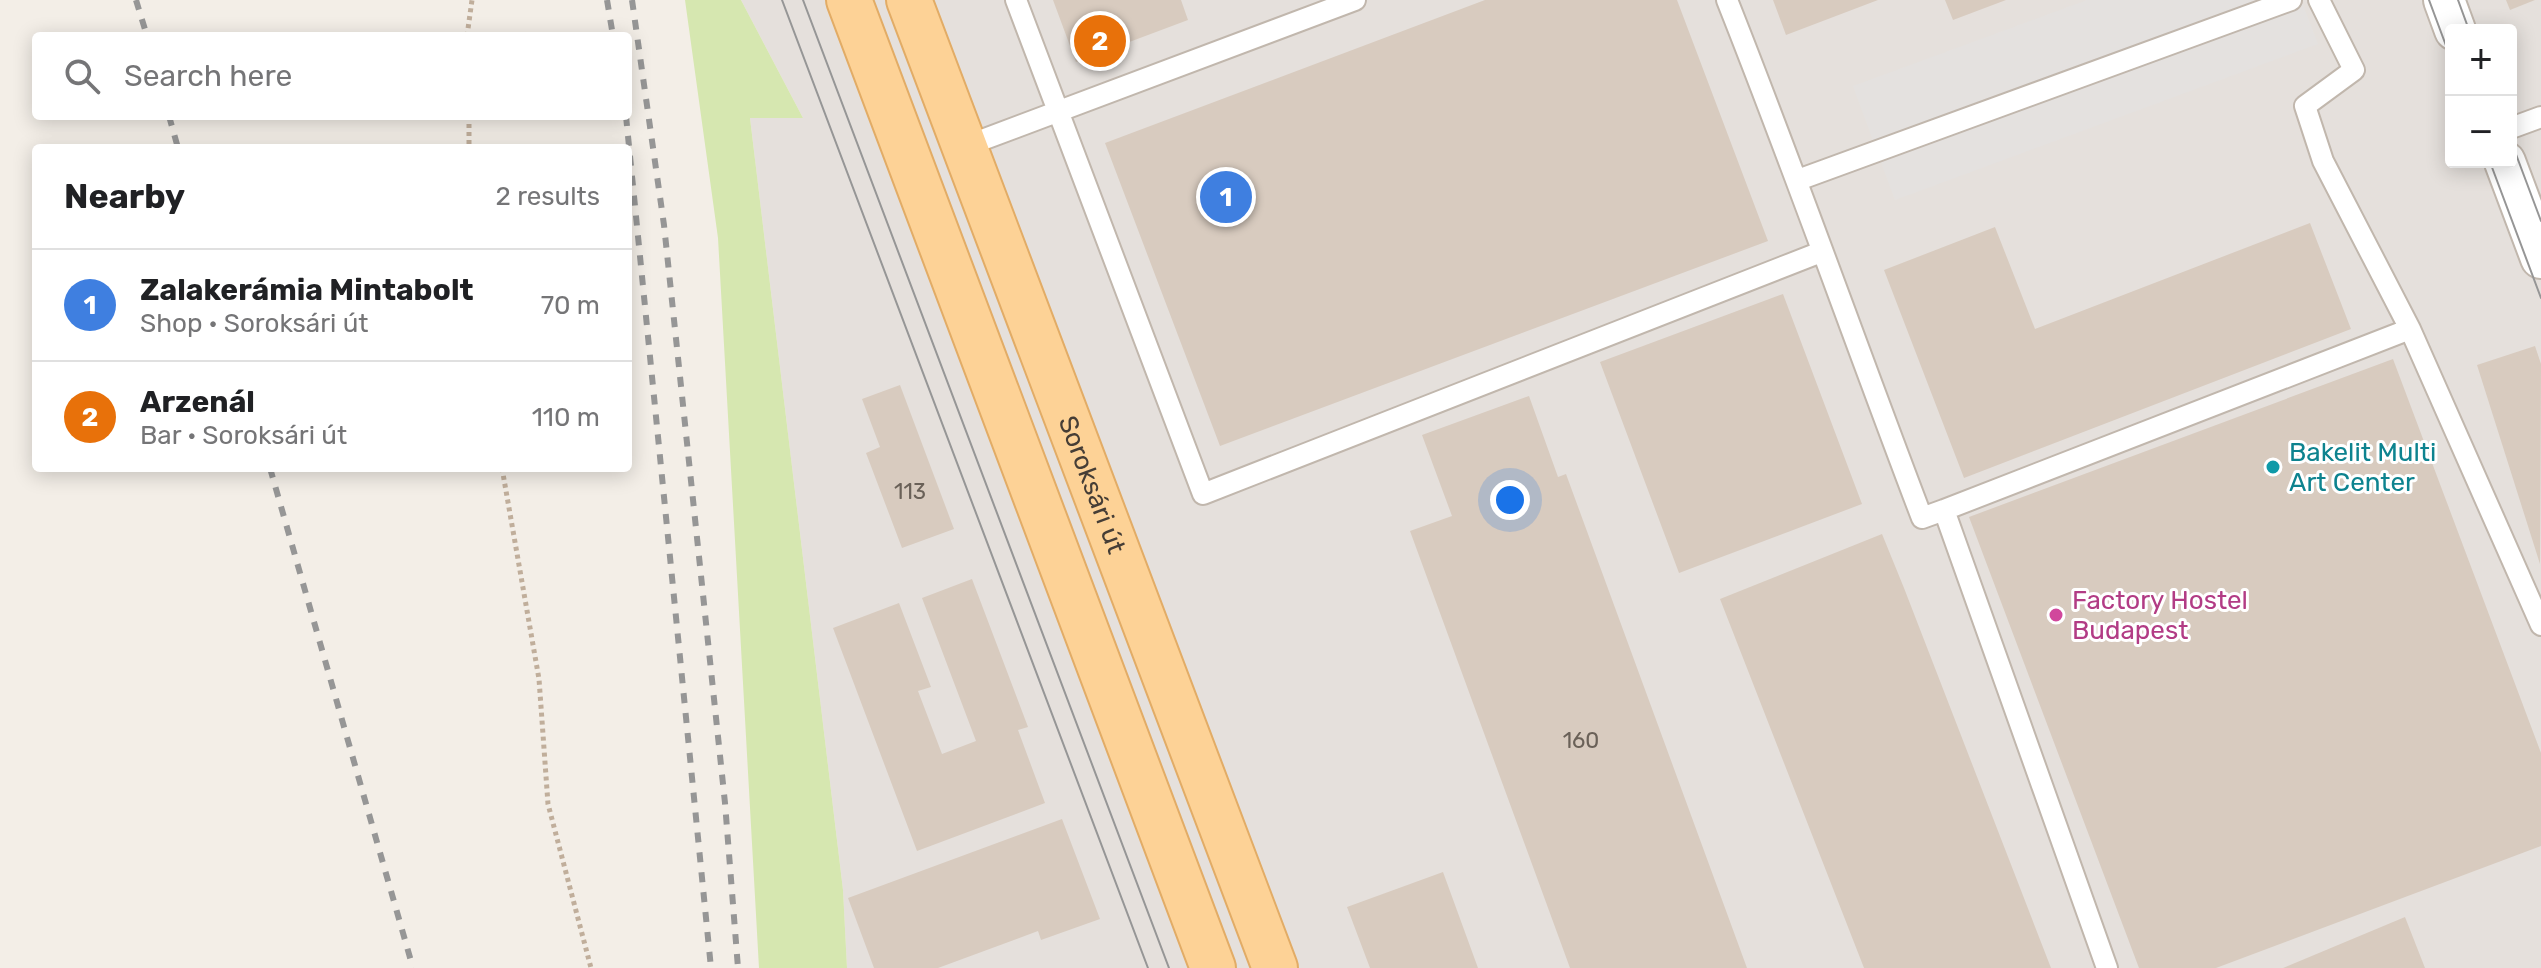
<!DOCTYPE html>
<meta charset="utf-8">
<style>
:root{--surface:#fff;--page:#f6f6f6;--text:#202124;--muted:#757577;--line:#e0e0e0;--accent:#f71e1a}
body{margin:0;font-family:Rubik,sans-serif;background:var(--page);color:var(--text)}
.controls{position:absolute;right:24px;top:24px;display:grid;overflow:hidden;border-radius:8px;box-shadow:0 4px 20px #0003}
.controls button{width:72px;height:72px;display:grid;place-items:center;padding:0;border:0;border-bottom:2px solid var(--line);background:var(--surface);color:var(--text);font:40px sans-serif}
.you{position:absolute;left:1510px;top:500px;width:28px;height:28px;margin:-20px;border:6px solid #fff;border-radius:50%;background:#1a73e8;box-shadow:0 0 0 12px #1a73e833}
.badge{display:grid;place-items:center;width:52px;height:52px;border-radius:50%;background:var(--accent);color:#fff;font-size:26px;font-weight:700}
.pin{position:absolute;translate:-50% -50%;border:4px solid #fff;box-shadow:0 2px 8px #0006}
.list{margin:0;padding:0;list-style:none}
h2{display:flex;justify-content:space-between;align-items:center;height:104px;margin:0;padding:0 32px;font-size:34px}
h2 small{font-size:26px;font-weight:400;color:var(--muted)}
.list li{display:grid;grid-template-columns:52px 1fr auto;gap:24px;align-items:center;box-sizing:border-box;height:112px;padding:0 32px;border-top:2px solid var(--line)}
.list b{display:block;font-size:30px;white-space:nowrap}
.list p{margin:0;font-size:26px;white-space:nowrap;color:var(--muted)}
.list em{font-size:26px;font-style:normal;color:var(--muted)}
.icon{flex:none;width:44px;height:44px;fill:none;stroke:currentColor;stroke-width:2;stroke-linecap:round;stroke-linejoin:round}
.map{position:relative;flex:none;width:2541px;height:968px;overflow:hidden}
.search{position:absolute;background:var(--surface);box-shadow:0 4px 20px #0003;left:32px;top:32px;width:600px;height:88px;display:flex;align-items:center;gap:20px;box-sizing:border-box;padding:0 28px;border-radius:8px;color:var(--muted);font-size:30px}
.panel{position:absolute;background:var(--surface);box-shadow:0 4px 20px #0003;left:32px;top:144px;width:600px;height:328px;border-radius:8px}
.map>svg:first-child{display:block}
.industrial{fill:#e5e0dc;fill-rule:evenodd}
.green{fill:#d6e7b0}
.parking{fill:#e4e1df}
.building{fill:#d8cbbf}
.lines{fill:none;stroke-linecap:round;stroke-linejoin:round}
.lane-casing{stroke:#c1b7ad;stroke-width:24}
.street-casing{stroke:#c1b7ad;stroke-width:44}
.primary-casing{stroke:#e2ac66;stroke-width:48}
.path{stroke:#c0ae9b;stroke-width:5;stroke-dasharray:4 4;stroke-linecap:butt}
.lane{stroke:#fff;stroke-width:20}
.street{stroke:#fff;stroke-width:40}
.primary{stroke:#fdd296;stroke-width:44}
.tram{stroke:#969696;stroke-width:2}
.rail{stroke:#969696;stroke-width:6;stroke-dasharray:10 10;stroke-linecap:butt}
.culture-dot{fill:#0f9aa8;stroke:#fff;stroke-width:3}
.hotel-dot{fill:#d1479c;stroke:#fff;stroke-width:3}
.labels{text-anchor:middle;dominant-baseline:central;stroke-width:6;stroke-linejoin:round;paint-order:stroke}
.number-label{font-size:22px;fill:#6a6158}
.culture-label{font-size:26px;fill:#0d838f;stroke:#fff;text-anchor:start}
.street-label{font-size:26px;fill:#463e36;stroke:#fff}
.hotel-label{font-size:26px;fill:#b23c85;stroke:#fff;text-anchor:start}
</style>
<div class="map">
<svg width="2541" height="968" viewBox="0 0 2541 968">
<rect width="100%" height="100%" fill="#f3eee7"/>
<path class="industrial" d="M 741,0 L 2541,0 L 2541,968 L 847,968 L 843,890 L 750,118 L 803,118 ZM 2451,30 L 2511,30 L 2511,162 L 2451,162 Z"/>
<path class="green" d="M 685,0 L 741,0 L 803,118 L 750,118 L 843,890 L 847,968 L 759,968 L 718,238 Z"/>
<path class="parking" d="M 2087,0 L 2301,0 L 2318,44 L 1895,200 L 1853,86 Z"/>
<path class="building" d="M 1053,0 L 1181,0 L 1188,20 L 1076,62 Z
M 1485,0 L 1677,0 L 1768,241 L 1220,446 L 1105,143 Z
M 1773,0 L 1878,0 L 1786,35 Z
M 1945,0 L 2006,0 L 1953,20 Z
M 2506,0 L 2535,0 L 2510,10 Z
M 2310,223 L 2351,329 L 1964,478 L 1884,270 L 1995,227 L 2035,329 Z
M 1783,294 L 1862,504 L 1679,573 L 1600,362 Z
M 2535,346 L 2541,364 L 2540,564 L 2477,365 Z
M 2393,359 L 2541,753 L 2541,846 L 2216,968 L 2139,968 L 1969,517 Z
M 900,385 L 954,529 L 902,548 L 866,453 L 880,447 L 862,399 Z
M 1529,396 L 1558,477 L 1566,474 L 1747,968 L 1570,968 L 1410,531 L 1452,516 L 1422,435 Z
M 1882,534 L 1904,588 L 2051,968 L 1864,968 L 1720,599 Z
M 972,579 L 1028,727 L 1018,730 L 1045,803 L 917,851 L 833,628 L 899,603 L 931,687 L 918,691 L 942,754 L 976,741 L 922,598 Z
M 1062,819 L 1100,919 L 1041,940 L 1038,931 L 938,968 L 874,968 L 848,898 Z
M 1443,872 L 1478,968 L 1370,968 L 1347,907 Z
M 2405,917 L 2425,968 L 2283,968 Z"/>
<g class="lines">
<g class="lane-casing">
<path id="lane" d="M 1016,0 L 1203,494 L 1821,252
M 1727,0 C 1795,171 1856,345 1922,518 L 1944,510
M 2511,128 L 2541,117
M 966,146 L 1355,0
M 1798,180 L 2291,0
M 2410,329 L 2541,625
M 2107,968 L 1944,510 L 2410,329 L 2323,161 L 2305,106 L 2354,70 L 2319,0"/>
</g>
<g class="street-casing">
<path id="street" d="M 2444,0 L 2455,30
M 2505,162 L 2541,258"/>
</g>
<g class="primary-casing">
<g id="primary">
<path d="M 849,0 L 1213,968"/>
<path id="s1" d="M 909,0 L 1275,968"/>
</g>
</g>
<path class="path" d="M 467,36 L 472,0
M 469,116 L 469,148
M 502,468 L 539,679 L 548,804 L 591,968"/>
<use href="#lane" class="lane"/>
<use href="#street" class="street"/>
<use href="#primary" class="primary"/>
<path class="tram" d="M 782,0 L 1148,968
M 803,0 L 1169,968
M 2429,0 L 2451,59
M 2458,0 L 2469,30
M 2511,141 L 2541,221
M 2490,162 L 2541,298"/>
<path class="rail" d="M 136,0 L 147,36
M 607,0 L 613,36
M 632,0 L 664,225 L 725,803 L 738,968
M 169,116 L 178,148
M 626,116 L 711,968
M 270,468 L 413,968"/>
</g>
<circle class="culture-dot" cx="2273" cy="467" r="8"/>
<circle class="hotel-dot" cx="2056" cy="615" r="8"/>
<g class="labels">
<g class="number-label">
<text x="910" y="491">113</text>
<text x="1581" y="740">160</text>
</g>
<g class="culture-label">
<text x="2289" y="452">Bakelit Multi<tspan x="2289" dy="30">Art Center</tspan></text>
</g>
<g class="street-label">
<text stroke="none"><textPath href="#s1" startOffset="518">Soroksári út</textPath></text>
</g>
<g class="hotel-label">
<text x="2072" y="600">Factory Hostel<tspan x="2072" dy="30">Budapest</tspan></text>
</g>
</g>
</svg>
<div class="controls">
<button>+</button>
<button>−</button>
</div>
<div class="you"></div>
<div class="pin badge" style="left:1226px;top:197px;background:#3f7fe0">1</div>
<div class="pin badge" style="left:1100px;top:41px;background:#e8710a">2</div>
<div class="search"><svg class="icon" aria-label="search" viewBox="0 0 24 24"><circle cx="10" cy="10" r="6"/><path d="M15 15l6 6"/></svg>Search here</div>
<section class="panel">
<h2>Nearby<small>2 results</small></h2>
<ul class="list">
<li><span class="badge" style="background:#3f7fe0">1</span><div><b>Zalakerámia Mintabolt</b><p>Shop · Soroksári út</p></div><em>70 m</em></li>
<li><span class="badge" style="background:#e8710a">2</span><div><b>Arzenál</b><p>Bar · Soroksári út</p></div><em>110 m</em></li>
</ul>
</section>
</div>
